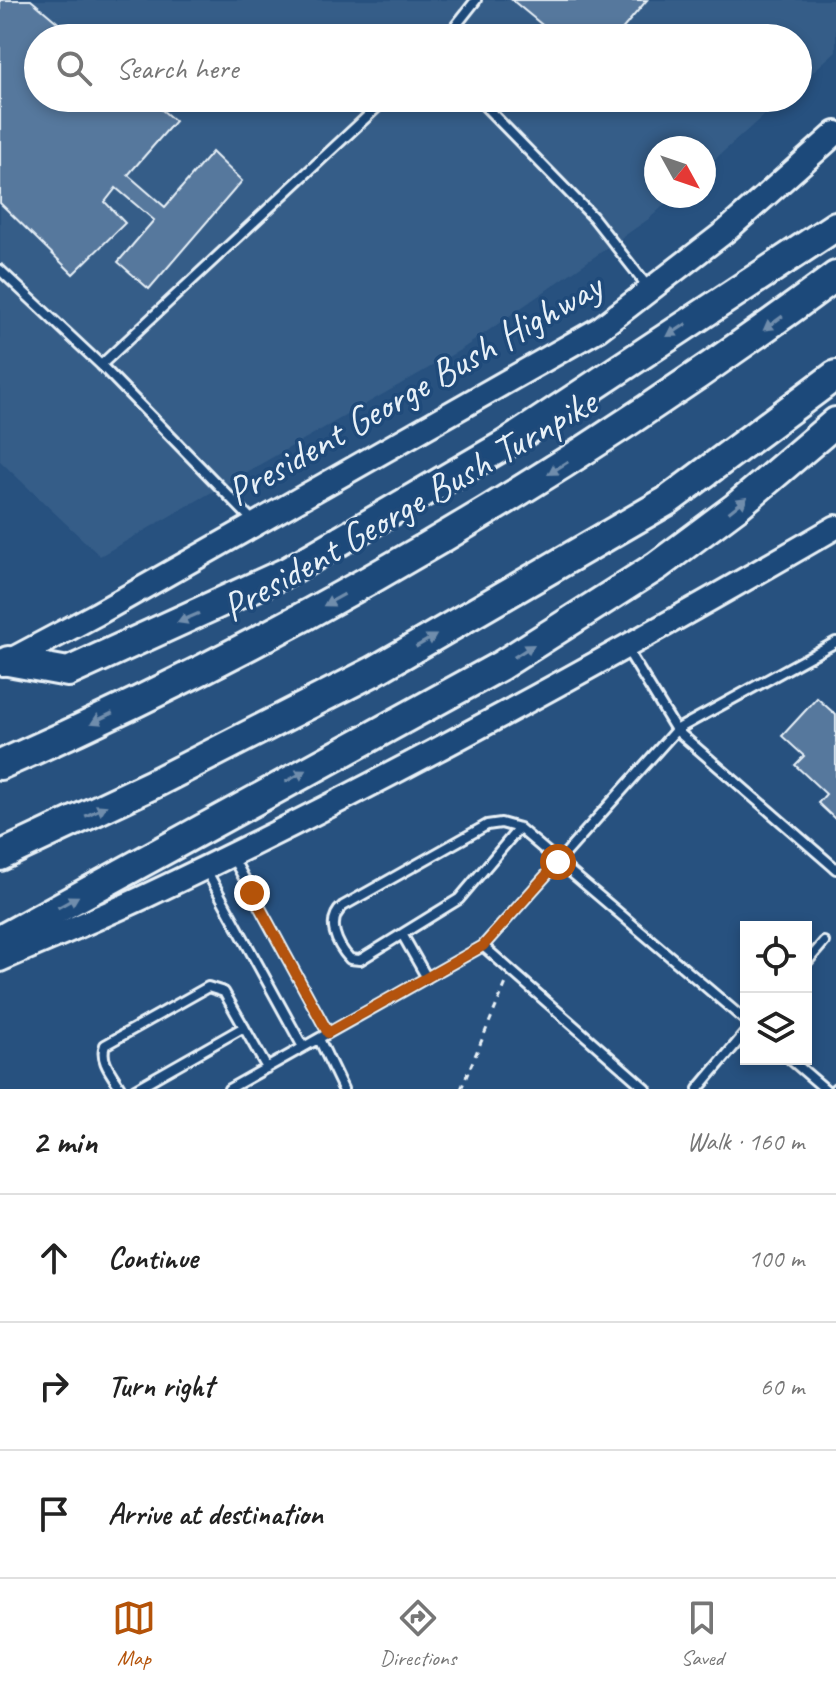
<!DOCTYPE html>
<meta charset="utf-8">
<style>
:root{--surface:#fff;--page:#f2f2f2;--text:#222;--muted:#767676;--line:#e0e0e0;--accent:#b45309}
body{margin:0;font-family:Caveat,sans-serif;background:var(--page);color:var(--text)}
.controls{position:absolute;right:24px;bottom:24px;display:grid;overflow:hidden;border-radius:0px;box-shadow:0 4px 12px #0003}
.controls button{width:72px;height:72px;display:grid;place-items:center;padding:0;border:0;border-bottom:2px solid var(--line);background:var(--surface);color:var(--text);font:40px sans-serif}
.compass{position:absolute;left:644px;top:136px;width:72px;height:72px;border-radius:50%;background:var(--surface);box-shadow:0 4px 12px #0003;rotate:130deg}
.stop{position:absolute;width:24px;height:24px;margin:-18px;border:6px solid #b45309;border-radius:50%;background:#fff}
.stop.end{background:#b45309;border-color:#fff;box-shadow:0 2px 8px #0008}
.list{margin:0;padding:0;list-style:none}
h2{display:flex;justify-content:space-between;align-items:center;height:104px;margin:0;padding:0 32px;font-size:34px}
h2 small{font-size:26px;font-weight:400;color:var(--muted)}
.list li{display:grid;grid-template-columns:52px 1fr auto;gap:24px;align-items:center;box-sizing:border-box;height:128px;padding:0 32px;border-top:2px solid var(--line)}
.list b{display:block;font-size:30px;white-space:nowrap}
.list em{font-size:26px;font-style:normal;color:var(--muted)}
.icon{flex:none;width:44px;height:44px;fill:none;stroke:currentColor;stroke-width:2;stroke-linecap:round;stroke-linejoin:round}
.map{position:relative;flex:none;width:836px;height:1089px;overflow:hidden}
.search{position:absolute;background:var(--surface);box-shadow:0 4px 12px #0003;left:24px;right:24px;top:24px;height:88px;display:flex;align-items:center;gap:20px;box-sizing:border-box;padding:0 28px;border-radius:44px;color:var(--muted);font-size:30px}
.sheet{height:488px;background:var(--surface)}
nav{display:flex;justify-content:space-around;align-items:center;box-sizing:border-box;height:112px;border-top:2px solid var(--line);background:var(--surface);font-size:22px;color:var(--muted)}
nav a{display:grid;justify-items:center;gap:4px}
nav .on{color:var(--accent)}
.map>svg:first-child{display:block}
.built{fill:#355d88}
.building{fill:#57789d;stroke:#e8f1f8;stroke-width:2}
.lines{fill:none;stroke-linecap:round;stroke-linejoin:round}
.service-casing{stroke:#e8f1f8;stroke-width:14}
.secondary-casing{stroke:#e8f1f8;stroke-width:28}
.motorway-casing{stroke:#e8f1f8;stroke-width:34}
.path{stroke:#e8f1f8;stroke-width:3;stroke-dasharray:6 6;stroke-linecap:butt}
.service{stroke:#1f4a7a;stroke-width:8}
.secondary{stroke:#1f4a7a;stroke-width:22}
.motorway{stroke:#1f4a7a;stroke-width:28}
.oneway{fill:#6f8dac}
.route{stroke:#b45309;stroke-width:10}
.labels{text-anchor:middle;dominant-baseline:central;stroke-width:7;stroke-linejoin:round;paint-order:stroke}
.street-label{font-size:40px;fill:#e8f1f8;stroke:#1f4a7a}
</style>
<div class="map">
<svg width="836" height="1089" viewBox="0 0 836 1089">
<rect width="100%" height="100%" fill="#27517f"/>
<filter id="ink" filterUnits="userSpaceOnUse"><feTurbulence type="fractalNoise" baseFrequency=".0125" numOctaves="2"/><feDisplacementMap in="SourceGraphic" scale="16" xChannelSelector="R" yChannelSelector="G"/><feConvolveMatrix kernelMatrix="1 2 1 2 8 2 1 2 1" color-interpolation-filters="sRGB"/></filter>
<g filter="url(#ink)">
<path class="built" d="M 0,0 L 836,0 L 836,51 L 798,85 L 798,38 L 38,38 L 38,98 L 783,98 L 704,169 L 704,148 L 656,148 L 656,196 L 674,196 L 650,218 L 462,349 L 100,556 L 0,461 Z"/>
<path class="building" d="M 0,0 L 31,0 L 76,38 L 38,38 L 38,98 L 148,98 L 175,121 L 128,175 L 165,207 L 212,152 L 242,181 L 149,289 L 118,262 L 154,220 L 116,188 L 105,202 L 125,223 L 73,274 L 0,203 Z
M 512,0 L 647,0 L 615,38 L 558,38 Z
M 817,698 L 836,715 L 836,820 L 818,803 L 826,794 L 795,765 L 804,756 L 782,736 Z"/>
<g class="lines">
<g class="service-casing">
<path id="service" d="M 446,38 L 476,0
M 477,98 L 593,217 L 648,287
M 0,270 L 101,365
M 255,523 L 101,365 L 387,98
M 626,648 L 676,730 L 836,642
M 519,828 L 459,899 L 360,960 L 350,959 C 337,945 325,921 343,906 L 487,825 L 501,823 L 519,828 L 746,1021
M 233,858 L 328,1033
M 205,868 L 303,1047
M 402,934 L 427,978
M 483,946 L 646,1089
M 806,963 L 824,942
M 319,1039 L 343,1089
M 790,1059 L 825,1089
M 121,1089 C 113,1075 99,1061 105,1045 L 208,987 L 224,992 L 267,1068
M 135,1089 L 244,1027
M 229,1089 L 483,946 L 676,730 L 836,869
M 698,1089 L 746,1032
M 835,1089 L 836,1088"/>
</g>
<g class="secondary-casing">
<path id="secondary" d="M 3,664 L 97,614 L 599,329 L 726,231 L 836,133
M 0,960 C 48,939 97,919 144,897 C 381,785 610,658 836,527"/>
</g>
<g class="motorway-casing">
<path id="motorway" d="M 8,661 L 68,672 L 287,572 L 506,444 L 836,226
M 0,765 C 296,635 576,469 836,276
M 0,856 L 153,784 L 374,671 L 667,501 L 836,375
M 0,940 L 500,666 L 657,566 L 736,507 L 836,422"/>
</g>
<path class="path" d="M 461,1089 L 506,983"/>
<use href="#service" class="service"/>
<use href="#secondary" class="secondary"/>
<use href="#motorway" class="motorway"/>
</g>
<defs><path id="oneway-solid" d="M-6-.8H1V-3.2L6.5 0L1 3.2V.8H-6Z" transform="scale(2)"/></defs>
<g class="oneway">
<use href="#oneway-solid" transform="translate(773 323) rotate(144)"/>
<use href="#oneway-solid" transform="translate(677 330) rotate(147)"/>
<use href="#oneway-solid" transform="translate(558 468) rotate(148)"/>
<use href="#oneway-solid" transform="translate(738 505) rotate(-39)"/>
<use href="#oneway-solid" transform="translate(334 600) rotate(151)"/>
<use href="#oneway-solid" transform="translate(188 618) rotate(157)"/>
<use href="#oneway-solid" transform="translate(426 641) rotate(-30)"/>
<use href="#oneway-solid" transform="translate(524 651) rotate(-32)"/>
<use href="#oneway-solid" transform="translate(102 718) rotate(154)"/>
<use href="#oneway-solid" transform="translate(296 776) rotate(-29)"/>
<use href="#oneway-solid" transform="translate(96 811) rotate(-26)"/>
<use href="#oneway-solid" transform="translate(68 902) rotate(-29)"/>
</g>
</g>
<g class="lines" filter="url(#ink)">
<path class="route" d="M 252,893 L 328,1033 L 483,946 L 558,862"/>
</g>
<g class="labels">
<g class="street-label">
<text transform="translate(414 389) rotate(-30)">President George Bush Highway</text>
<text transform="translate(409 505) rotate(-30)">President George Bush Turnpike</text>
</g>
</g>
</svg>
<div class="controls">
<button><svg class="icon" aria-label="locate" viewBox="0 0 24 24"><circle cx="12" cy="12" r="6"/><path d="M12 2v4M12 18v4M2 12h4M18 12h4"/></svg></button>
<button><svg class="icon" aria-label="layers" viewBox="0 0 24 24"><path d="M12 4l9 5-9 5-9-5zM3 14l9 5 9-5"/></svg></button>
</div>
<svg class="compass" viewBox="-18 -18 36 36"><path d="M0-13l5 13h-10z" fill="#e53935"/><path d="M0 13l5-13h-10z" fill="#767676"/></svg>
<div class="stop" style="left:558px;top:862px"></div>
<div class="stop end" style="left:252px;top:893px"></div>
<div class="search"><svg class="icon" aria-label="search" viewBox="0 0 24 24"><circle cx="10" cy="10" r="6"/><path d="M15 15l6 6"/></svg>Search here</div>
</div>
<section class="sheet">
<h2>2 min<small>Walk · 160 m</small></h2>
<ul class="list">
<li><svg class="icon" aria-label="ahead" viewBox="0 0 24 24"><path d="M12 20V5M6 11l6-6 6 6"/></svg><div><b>Continue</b></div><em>100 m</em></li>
<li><svg class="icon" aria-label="right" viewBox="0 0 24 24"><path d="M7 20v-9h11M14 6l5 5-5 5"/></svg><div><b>Turn right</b></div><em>60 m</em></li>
<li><svg class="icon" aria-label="arrive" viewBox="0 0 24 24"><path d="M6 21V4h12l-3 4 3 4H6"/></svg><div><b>Arrive at destination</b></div></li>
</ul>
</section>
<nav>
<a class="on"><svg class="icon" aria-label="map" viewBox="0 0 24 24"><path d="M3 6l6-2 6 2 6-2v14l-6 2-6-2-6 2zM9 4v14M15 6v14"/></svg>Map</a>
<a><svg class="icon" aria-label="directions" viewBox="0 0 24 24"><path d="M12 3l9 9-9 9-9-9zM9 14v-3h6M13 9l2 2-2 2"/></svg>Directions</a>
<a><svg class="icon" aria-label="saved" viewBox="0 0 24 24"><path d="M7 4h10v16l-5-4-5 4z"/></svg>Saved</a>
</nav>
